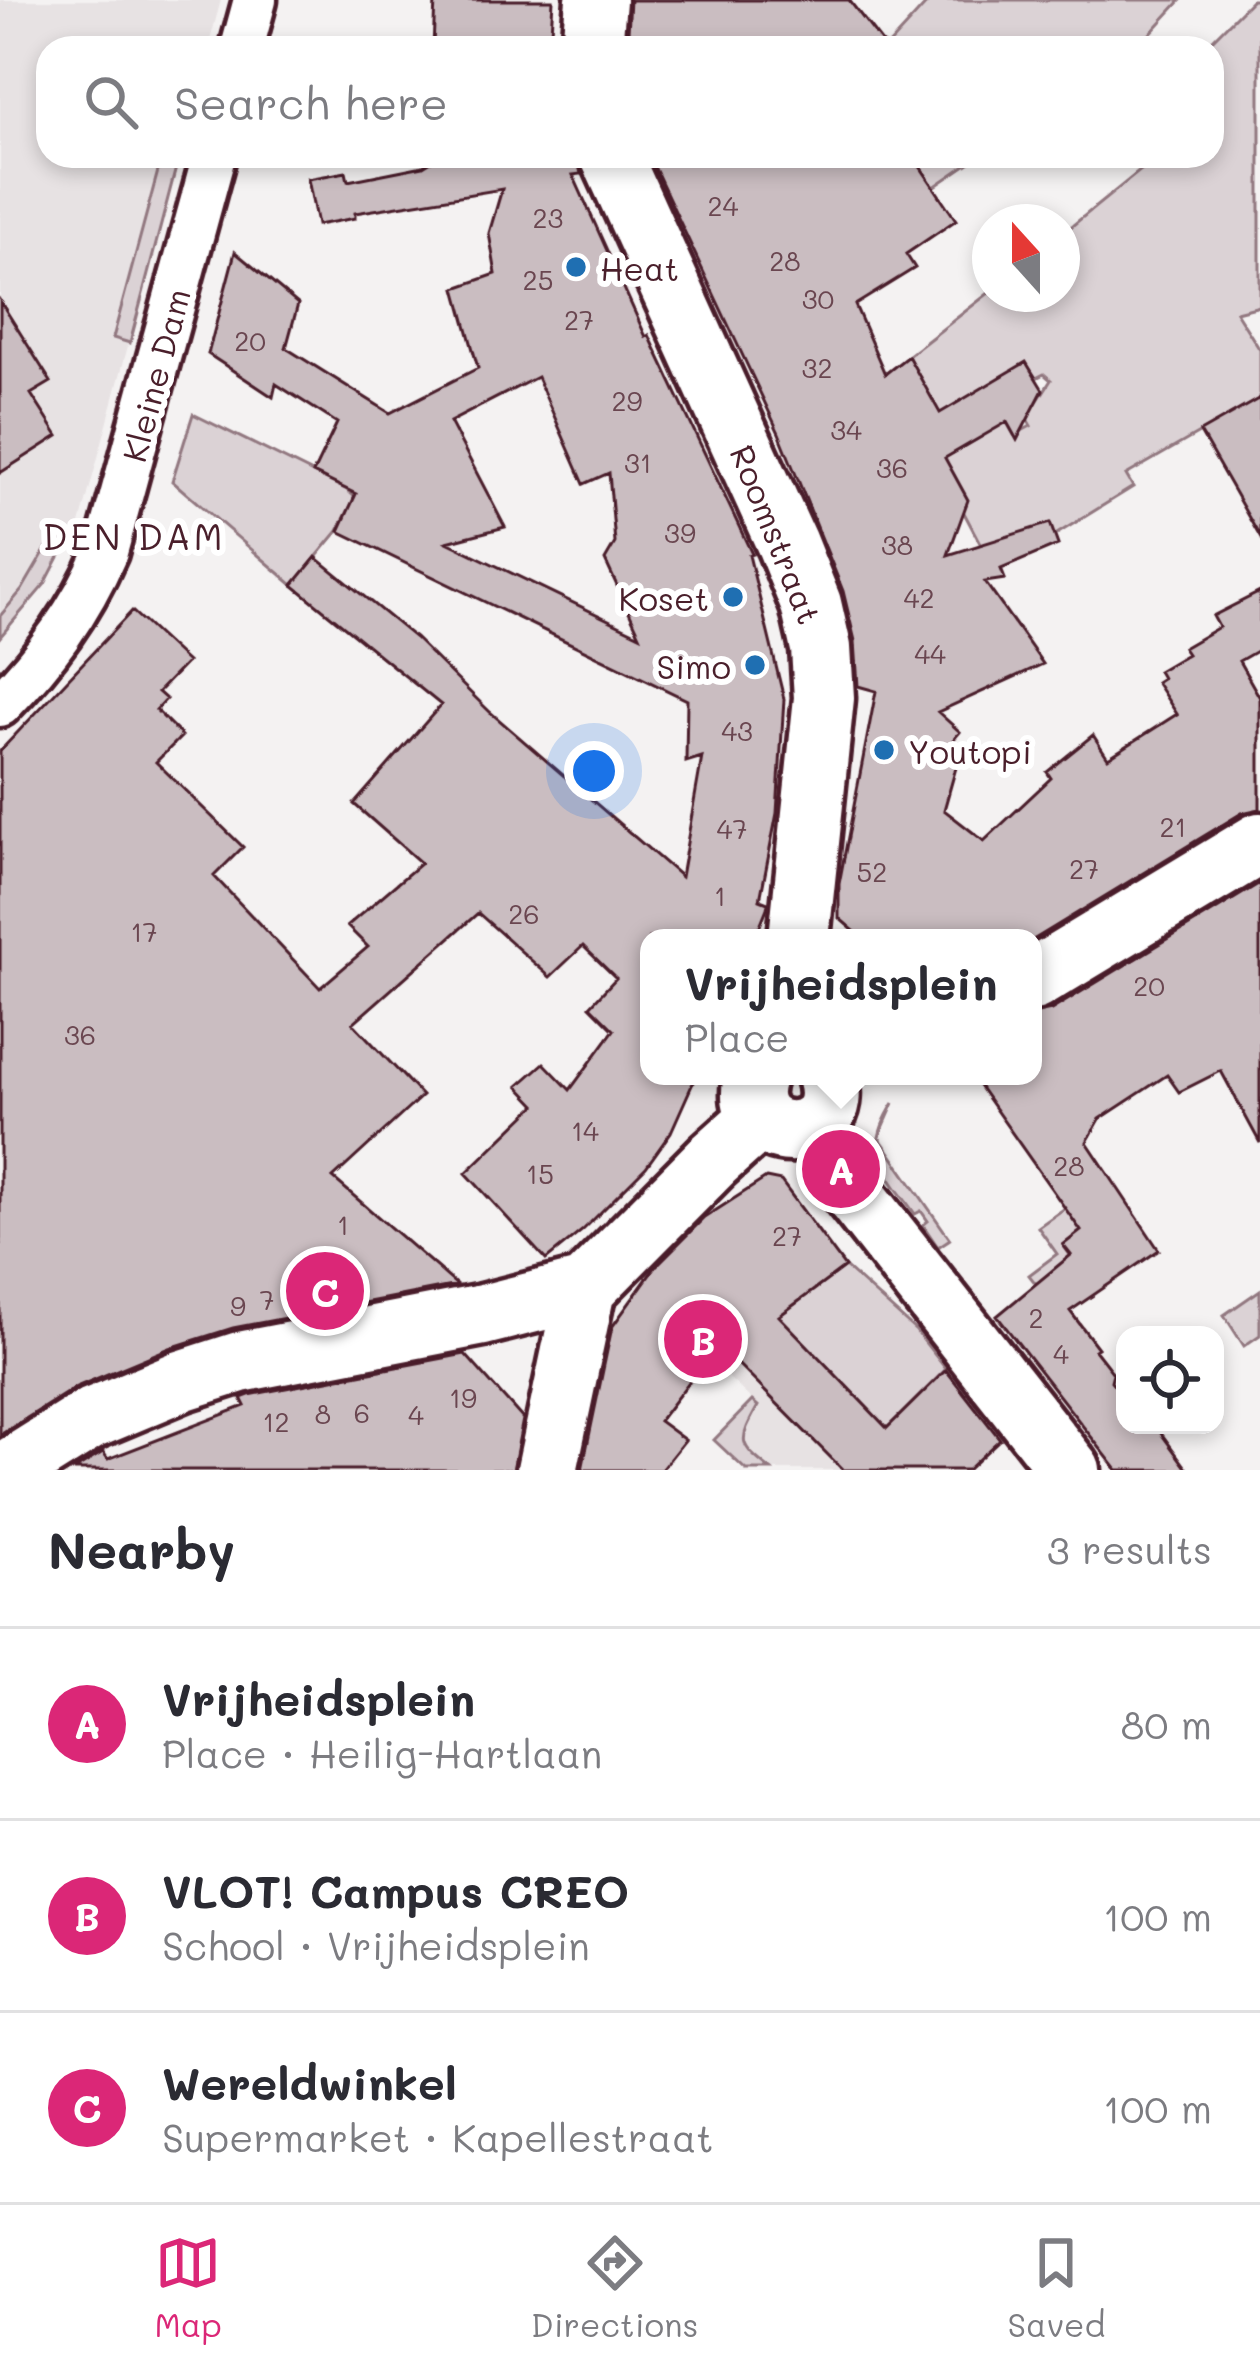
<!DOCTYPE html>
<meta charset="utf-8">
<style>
:root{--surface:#fff;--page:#f7f7f7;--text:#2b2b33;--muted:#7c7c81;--line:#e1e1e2;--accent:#db2777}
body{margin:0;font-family:Mali,sans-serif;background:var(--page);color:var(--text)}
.controls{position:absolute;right:36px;bottom:36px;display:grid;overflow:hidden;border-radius:24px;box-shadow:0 6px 18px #0003}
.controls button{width:108px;height:108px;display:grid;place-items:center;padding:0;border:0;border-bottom:3px solid var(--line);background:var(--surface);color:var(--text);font:60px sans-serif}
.compass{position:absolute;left:972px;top:204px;width:108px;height:108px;border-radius:50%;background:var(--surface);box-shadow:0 6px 18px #0003;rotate:339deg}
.you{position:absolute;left:594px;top:771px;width:42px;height:42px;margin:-30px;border:9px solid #fff;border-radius:50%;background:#1a73e8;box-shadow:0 0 0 18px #1a73e833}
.badge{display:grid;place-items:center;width:78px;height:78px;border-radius:50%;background:var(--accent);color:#fff;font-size:39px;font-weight:700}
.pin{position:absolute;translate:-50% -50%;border:6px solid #fff;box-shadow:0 3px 12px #0006}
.popup{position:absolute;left:640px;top:929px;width:402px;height:156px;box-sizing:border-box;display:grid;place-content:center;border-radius:24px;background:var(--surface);filter:drop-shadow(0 3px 9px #0005);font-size:39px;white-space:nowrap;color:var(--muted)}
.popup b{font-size:45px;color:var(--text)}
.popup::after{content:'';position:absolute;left:50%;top:100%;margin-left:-24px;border:24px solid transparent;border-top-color:var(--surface)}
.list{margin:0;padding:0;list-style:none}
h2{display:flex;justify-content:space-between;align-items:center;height:156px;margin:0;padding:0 48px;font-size:51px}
h2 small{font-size:39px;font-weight:400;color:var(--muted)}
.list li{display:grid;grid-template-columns:78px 1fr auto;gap:36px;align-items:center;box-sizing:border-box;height:192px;padding:0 48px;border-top:3px solid var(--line)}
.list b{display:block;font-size:45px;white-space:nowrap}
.list p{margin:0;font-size:39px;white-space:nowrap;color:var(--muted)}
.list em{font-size:39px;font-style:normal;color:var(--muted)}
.icon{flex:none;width:66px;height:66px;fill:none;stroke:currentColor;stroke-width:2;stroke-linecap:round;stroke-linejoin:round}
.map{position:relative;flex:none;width:1260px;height:1470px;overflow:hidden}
.search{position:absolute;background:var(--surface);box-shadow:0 6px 18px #0003;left:36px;right:36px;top:36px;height:132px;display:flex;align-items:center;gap:30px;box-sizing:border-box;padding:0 42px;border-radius:36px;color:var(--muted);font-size:45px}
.sheet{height:732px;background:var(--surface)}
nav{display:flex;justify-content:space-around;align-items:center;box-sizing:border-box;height:168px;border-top:3px solid var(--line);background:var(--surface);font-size:33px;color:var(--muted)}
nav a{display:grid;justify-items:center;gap:6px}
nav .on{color:var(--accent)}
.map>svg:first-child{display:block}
.built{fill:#e7e2e3}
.green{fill:#dbd2d5;stroke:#927880;stroke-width:3}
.building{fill:#cabdc1;stroke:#4a1f2b;stroke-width:3;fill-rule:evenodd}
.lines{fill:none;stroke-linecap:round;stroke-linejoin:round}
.street-casing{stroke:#4a1f2b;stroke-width:51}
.secondary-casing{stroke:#4a1f2b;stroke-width:69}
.street{stroke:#fff;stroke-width:42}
.secondary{stroke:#fff;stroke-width:60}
.poi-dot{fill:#1f6fb2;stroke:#fff;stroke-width:4.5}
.labels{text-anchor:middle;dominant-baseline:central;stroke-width:12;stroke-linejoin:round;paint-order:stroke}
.number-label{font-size:27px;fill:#6a4650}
.poi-label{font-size:33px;fill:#4a1f2b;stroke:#fff;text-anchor:start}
.street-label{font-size:33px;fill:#4a1f2b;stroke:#fff}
.neighbourhood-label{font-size:36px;letter-spacing:3px;fill:#4a1f2b;stroke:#fff}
</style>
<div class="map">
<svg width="1260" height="1470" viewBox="0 0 1260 1470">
<rect width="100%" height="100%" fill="#f4f2f2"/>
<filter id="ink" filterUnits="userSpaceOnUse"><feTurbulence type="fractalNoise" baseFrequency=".00833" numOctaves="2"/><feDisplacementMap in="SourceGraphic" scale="24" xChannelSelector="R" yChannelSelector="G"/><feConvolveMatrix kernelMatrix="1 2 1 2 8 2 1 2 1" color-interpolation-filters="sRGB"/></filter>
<g filter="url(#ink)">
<path class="built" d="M 0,0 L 221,0 L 208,48 L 48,48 L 48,156 L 179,156 L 79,528 L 76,535 L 71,535 L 45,584 L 0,637 Z
M 692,1226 L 887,1428 L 929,1470 L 746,1470 L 714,1440 L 752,1400 L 706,1356 L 663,1396 L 598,1351 L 668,1250 Z"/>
<path class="green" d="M 930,0 L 1181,0 L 1137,48 L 886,48 Z
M 1252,0 L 1260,0 L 1260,306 L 1236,312 L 1260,350 L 1260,398 L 1126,475 L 1133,487 L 1039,545 L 981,545 L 962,509 L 866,503 L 981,437 L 1002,414 L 1014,435 L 1031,426 L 1023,412 L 1035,405 L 1051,380 L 1044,374 L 1036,378 L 1026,363 L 907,434 L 915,370 L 908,356 L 990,292 L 1062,294 L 1062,234 L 1146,166 L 1140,156 L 1212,156 L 1212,48 L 1204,48 Z
M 162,156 L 179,156 L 130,343 L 113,338 Z
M 913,156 L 979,156 L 934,187 Z
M 193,414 L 347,490 L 355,497 L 338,531 L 293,585 L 172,481 Z
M 57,530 L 71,534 L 45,584 L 0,637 L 0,616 L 22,590 Z
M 894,1103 L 879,1137 L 950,1239 L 938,1247 L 923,1225 L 928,1221 L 921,1211 L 915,1214 C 885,1171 861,1154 894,1103 Z
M 1065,1208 L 1081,1231 L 1063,1245 L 1072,1258 L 1036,1284 L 1029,1275 L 1057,1254 L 1038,1227 Z
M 845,1267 L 916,1331 L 946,1369 L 887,1428 L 779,1316 Z
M 1260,1290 L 1260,1335 L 1244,1346 L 1224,1315 Z
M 752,1401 L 758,1406 C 738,1442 738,1444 771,1470 L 746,1470 L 714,1440 Z"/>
<path class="building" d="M 435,0 L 553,0 L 550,48 L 433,48 Z
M 630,0 L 849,0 L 886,48 L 627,48 Z
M 432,156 L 577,156 L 581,174 L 573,175 L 646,337 L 649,335 L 752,554 L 749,555 L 784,699 L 777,813 L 760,900 L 768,903 L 767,908 L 755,938 L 649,938 L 649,1076 L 696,1076 L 671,1132 L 646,1167 L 583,1230 L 546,1260 L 466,1173 L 536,1105 L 518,1086 L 544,1063 L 570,1090 L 614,1030 L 590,1006 L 616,978 L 583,946 L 550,977 L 478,913 L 353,1023 L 422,1096 L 333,1178 L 457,1285 L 233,1328 L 170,1348 L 76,1387 L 0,1435 L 0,751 L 132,611 L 187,662 L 158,692 L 166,699 L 156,710 L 182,736 L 156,762 L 243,847 L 214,876 L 320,988 L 368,947 L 347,926 L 421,863 L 354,804 L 441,705 L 293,585 L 316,557 L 415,638 L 490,712 L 681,877 L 702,757 L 686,762 L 687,700 L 339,531 L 356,494 L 313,473 L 337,423 L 276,384 L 273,397 L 208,354 L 235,252 L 298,304 L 286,348 L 390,413 L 478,368 L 456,288 L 496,274 L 489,233 L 502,189 L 355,213 L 355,218 L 317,225 L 308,179 L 346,172 L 348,181 L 423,166 L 431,161 ZM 537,377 L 584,484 L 609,473 L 615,543 L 605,560 L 640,635 L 447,542 L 505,527 L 450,422 Z
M 649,156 L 913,156 L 956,220 L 906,254 L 915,268 L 855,305 L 885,374 L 908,356 L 940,413 L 1026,362 L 1043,390 L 1017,440 L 1007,422 L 945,458 L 968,500 L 948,555 L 1050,523 L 1058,545 L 1001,569 L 1005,579 L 985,582 L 1043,664 L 938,712 L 960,732 L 944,751 L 957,764 L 944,810 L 984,841 L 1051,778 L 1047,772 L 1093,735 L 1108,758 L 1177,714 L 1156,682 L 1162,678 L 1158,671 L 1187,654 L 1183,648 L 1219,627 L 1213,616 L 1260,592 L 1260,649 L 1239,661 L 1260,698 L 1260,809 L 1242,813 L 1033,940 L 862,938 L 839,918 L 839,884 L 876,691 L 858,686 L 855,641 L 843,591 L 779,433 Z
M 0,301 L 51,382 L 31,394 L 58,436 L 0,473 Z
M 1260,398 L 1260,537 L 1200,432 Z
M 1260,883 L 1260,1143 L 1221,1071 L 1179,1092 L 1167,1075 L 1100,1119 L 1087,1142 L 1159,1250 L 1070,1311 L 1098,1348 L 1095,1350 L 1113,1373 L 1111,1381 L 1125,1398 L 1125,1425 L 1155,1425 L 1188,1470 L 1117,1470 L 997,1316 L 1071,1255 L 1063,1245 L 1081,1231 L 972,1076 L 1033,1076 L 1033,1014 L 1051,1010 Z
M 766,1178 L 781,1181 L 845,1267 L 779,1316 L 887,1428 L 946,1370 L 1000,1439 L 967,1470 L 843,1470 L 718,1344 L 659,1421 L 685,1440 L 661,1470 L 582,1470 L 612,1327 L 656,1266 L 704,1218 Z
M 465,1354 L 523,1419 L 513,1470 L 74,1470 L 103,1452 L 108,1459 L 245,1406 L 241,1398 L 249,1395 Z"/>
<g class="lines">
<g class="street-casing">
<path id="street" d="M 242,48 L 255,0
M 0,705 C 46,658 80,612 106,552 L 214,156"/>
</g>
<g class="secondary-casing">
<path id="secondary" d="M 592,48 L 596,0
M 611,156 L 787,544 L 811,604 L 821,648 L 824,698 L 799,938
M 1033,980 L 1260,843
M 755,1076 C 732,1148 849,1151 827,1076
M 813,1125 L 830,1160 L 853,1193 L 1070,1470
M 585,1289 L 712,1161 L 760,1118
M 9,1470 L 90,1419 L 181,1381 L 240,1362 L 483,1315 L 585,1289
M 547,1470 L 585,1289"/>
</g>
<use href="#street" class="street"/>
<use href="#secondary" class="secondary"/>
</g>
</g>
<g class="poi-dot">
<circle cx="576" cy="267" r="12"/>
<circle cx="733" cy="597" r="12"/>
<circle cx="755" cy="665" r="12"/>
<circle cx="884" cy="750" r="12"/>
</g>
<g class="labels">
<g class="number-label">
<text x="723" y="205">24</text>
<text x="548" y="217">23</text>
<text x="785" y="260">28</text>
<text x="538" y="279">25</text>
<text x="818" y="298">30</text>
<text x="579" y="319">27</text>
<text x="250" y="340">20</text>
<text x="817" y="367">32</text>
<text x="627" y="400">29</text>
<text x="846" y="429">34</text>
<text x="638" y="462">31</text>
<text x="892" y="467">36</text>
<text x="680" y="532">39</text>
<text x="897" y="544">38</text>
<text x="919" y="597">42</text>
<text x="930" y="653">44</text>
<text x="737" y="730">43</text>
<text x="1173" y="826">21</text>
<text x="732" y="828">47</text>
<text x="1084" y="868">27</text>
<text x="872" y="871">52</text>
<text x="720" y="895">1</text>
<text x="524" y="913">26</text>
<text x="144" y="931">17</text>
<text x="1149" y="985">20</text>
<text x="80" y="1034">36</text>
<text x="585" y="1130">14</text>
<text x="1069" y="1165">28</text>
<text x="540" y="1173">15</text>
<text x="343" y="1224">1</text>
<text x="787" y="1235">27</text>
<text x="267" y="1299">7</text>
<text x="238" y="1305">9</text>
<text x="1036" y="1317">2</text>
<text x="1061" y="1353">4</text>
<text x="463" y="1397">19</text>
<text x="362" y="1412">6</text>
<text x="323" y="1413">8</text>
<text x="416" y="1414">4</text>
<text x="276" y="1421">12</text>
</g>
<g class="poi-label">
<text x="600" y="267">Heat</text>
<text x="709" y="597" text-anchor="end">Koset</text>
<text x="731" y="665" text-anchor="end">Simo</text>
<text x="908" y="750">Youtopi</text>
</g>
<g class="street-label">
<text transform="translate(155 375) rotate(-75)">Kleine Dam</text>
<text transform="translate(777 534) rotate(68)">Roomstraat</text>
</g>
<g class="neighbourhood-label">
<text x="134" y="535">DEN DAM</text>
</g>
</g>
</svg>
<div class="controls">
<button><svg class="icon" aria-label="locate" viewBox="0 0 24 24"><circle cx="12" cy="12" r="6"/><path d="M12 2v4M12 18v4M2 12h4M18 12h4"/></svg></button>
</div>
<svg class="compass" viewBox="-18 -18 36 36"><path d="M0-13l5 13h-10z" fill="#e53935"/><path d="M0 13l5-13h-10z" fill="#7c7c81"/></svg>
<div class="you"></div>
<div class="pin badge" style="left:841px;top:1169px">A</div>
<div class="popup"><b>Vrijheidsplein</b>Place</div>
<div class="pin badge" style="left:703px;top:1339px">B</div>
<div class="pin badge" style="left:325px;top:1291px">C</div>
<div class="search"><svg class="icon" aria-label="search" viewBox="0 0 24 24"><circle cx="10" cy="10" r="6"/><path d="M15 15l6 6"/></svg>Search here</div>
</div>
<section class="sheet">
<h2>Nearby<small>3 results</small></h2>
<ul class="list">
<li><span class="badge">A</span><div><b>Vrijheidsplein</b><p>Place · Heilig-Hartlaan</p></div><em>80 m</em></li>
<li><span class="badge">B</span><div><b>VLOT! Campus CREO</b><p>School · Vrijheidsplein</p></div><em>100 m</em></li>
<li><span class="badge">C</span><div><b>Wereldwinkel</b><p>Supermarket · Kapellestraat</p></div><em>100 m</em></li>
</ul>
</section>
<nav>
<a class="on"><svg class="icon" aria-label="map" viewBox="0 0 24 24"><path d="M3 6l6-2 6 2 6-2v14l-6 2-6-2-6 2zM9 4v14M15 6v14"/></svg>Map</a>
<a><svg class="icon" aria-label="directions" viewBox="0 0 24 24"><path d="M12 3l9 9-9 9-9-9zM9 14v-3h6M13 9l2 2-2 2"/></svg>Directions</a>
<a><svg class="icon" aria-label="saved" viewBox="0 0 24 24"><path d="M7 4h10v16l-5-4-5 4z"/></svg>Saved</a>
</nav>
